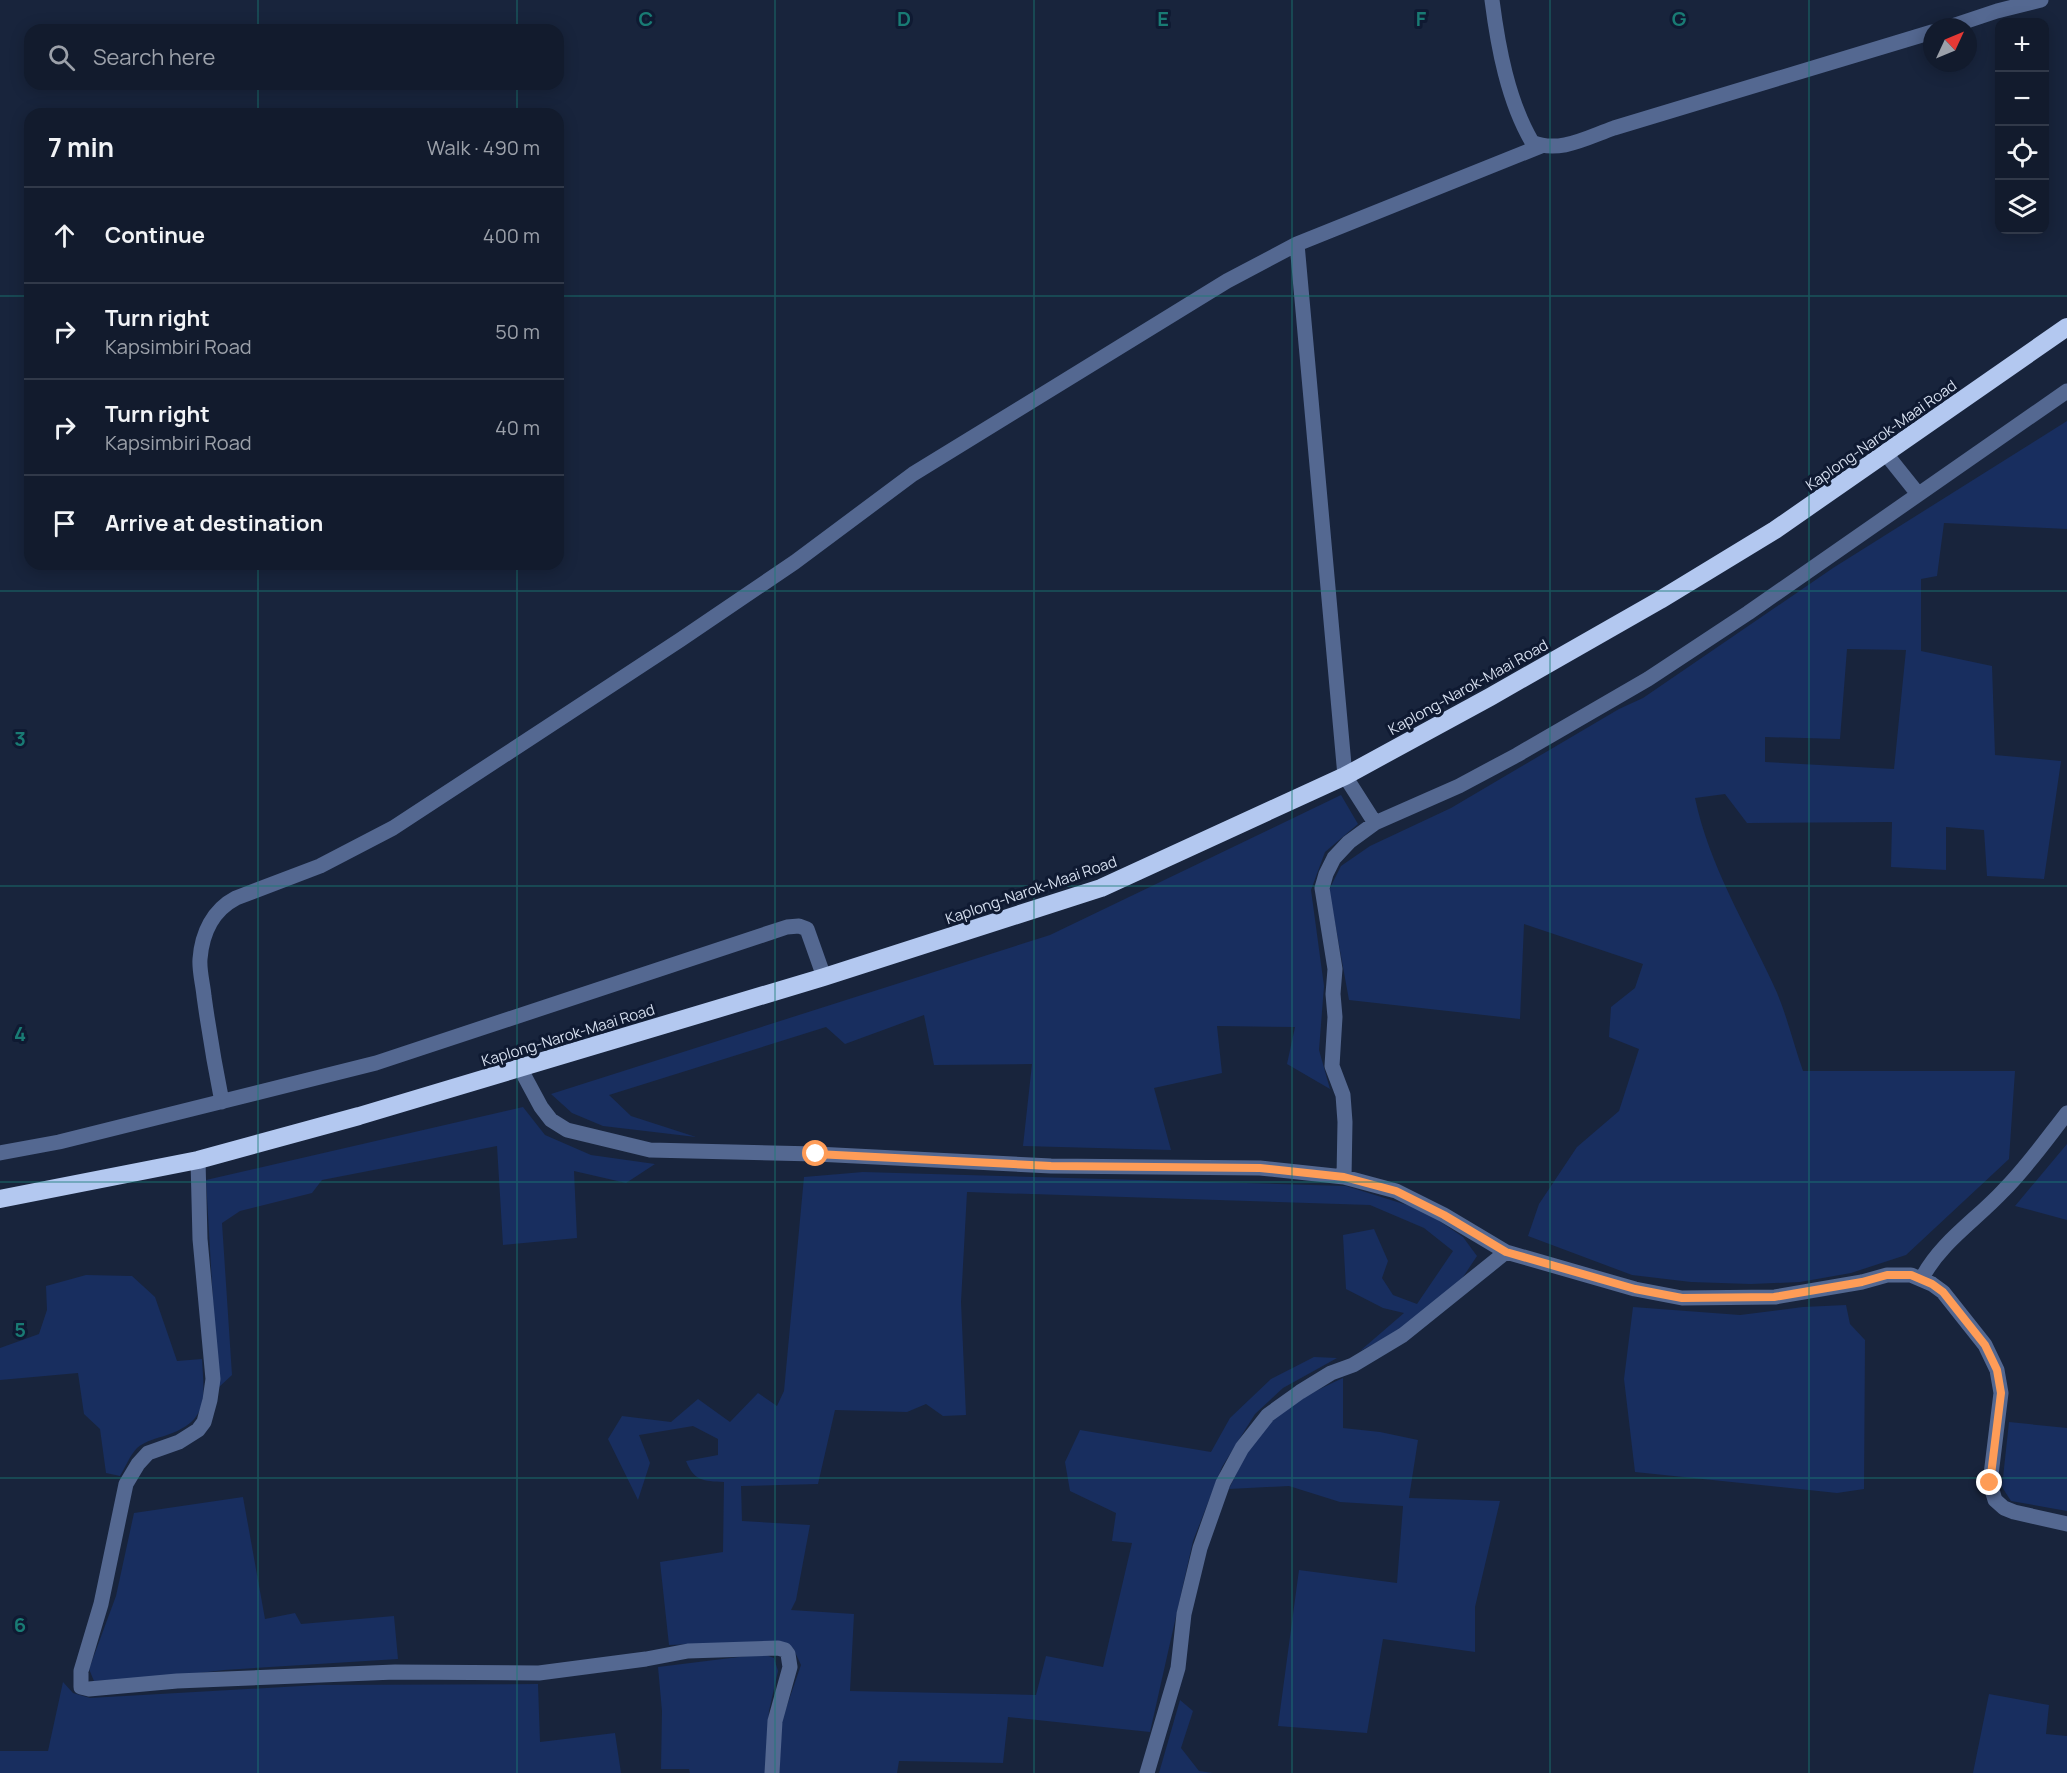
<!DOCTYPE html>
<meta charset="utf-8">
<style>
:root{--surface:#121b2d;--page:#1b2435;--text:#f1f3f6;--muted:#9ca1aa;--line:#313949}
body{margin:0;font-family:Manrope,sans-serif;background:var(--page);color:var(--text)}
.controls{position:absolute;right:18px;top:18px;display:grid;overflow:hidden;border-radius:12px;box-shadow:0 3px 15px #0003}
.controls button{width:54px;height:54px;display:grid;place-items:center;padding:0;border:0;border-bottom:2px solid var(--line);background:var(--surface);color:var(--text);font:30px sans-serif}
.compass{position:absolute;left:1923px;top:18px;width:54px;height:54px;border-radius:50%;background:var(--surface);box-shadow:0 3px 15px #0003;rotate:46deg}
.stop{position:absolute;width:18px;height:18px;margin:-14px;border:4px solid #fe9c57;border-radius:50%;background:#fff}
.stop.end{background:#fe9c57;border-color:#fff;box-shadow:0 2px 6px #0008}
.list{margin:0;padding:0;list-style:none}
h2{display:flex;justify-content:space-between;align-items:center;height:78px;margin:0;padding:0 24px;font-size:26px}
h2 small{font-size:20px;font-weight:400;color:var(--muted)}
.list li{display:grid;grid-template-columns:39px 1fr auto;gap:18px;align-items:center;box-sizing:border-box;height:96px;padding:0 24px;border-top:2px solid var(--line)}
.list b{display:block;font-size:22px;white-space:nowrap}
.list p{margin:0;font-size:20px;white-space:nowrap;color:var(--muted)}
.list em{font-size:20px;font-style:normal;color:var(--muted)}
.icon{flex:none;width:33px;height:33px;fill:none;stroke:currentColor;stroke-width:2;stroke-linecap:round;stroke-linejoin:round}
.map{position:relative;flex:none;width:2067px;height:1773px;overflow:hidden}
.search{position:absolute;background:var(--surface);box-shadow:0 3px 15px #0003;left:24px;top:24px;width:540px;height:66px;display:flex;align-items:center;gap:15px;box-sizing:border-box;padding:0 21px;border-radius:18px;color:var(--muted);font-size:22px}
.panel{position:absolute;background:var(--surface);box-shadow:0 3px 15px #0003;left:24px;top:108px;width:540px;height:462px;border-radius:18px}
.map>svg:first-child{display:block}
.green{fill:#182e5f;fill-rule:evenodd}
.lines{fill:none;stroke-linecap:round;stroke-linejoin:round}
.minor{stroke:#546891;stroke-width:15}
.highway{stroke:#b3c8f0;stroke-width:18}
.route{stroke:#fe9c57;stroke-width:8}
.grid{fill:none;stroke:#197b74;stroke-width:1.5;stroke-opacity:0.55}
.labels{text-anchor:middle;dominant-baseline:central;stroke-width:6;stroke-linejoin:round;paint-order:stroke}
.street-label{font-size:15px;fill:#d6dfef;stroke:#0f1a32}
.grid-label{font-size:20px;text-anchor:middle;font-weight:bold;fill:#197b74;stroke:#0f1a32;stroke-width:6;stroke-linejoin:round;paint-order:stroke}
</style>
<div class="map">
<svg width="2067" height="1773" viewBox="0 0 2067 1773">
<rect width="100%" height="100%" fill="#18243c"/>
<path class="green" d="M 2067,421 L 2067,529 L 1944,523 L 1937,576 L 1921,579 L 1921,651 L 1992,666 L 1995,755 L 2061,761 L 2044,879 L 1987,876 L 1984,830 L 1946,827 L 1946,870 L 1891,867 L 1892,822 L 1747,823 L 1725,794 L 1695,798 C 1709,865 1745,923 1773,984 C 1786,1011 1793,1043 1803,1071 L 2015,1071 L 2009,1159 L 1906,1255 L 1851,1273 L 1800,1282 L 1751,1284 L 1691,1282 L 1632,1275 L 1528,1236 L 1539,1204 L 1577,1147 L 1619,1111 L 1639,1049 L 1609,1037 L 1611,1007 L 1635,988 L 1643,964 L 1524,924 L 1520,1019 L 1349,1000 L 1329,890 L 1341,866 L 1370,846 L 1451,808 L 1619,709 L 1643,698 L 1833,568 ZM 1847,649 L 1906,650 L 1894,769 L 1765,762 L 1765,737 L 1840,739 Z
M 1341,795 L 1358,824 L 1325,852 L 1311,890 L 1324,986 L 1319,1050 L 1330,1089 L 1287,1064 L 1295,1027 L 1217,1026 L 1222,1073 L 1154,1088 L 1171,1150 L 1023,1146 L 1032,1064 L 934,1065 L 924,1015 L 845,1044 L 826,1027 L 609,1095 L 631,1116 L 696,1137 L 603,1126 L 572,1113 L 551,1094 L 1050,935 Z
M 523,1107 L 545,1135 L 591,1155 L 655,1164 L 626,1183 L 574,1171 L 577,1238 L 503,1245 L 497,1146 L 322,1180 L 312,1193 L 240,1211 L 222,1223 L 232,1375 L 218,1388 L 206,1180 Z
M 2067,1144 L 2067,1220 L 2015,1206 Z
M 863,1172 L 1346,1186 L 1423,1210 L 1463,1237 L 1477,1256 L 1461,1280 L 1401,1330 L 1360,1351 L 1404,1313 L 1383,1308 L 1346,1289 L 1343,1235 L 1374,1229 L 1388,1261 L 1382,1278 L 1393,1295 L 1417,1304 L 1453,1251 L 1424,1228 L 1370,1205 L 967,1192 L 961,1302 L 966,1415 L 943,1416 L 926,1404 L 907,1412 L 835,1410 L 818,1484 L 741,1486 L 742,1521 L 810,1525 L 796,1600 L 791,1610 L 854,1614 L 850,1691 L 1036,1695 L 1046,1656 L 1103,1667 L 1132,1543 L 1112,1541 L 1116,1513 L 1070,1491 L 1065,1462 L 1080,1430 L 1211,1452 L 1230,1418 L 1271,1379 L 1314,1357 L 1337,1358 L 1283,1388 L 1255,1414 L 1222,1467 L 1193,1541 L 1150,1732 L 1008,1717 L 1003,1763 L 899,1761 L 897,1773 L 779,1773 L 782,1720 L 801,1665 L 793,1648 L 775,1641 L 669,1645 L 660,1562 L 723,1552 L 724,1482 C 703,1481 694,1481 686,1461 L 718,1455 L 718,1439 L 693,1426 L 639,1435 L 650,1463 L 638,1500 L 608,1439 L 622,1416 L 671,1422 L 698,1399 L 730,1422 L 758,1393 L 777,1406 L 784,1391 L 804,1177 Z
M 86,1275 L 132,1276 L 155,1297 L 177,1361 L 202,1359 C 204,1397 210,1420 167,1435 C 158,1438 145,1441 137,1448 C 130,1455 125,1468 120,1476 L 106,1473 L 100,1429 L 84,1414 L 78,1373 L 0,1380 L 0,1348 L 39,1334 L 47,1310 L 46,1286 Z
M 1846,1305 L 1850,1324 L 1865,1340 L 1864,1489 L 1837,1493 L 1635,1472 L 1624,1379 L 1633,1307 L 1740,1315 L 1803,1307 Z
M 1343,1378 L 1343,1428 L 1380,1432 L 1418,1440 L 1409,1498 L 1500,1501 L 1475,1607 L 1475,1652 L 1383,1639 L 1367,1733 L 1278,1726 L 1299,1570 L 1397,1583 L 1403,1506 L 1340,1502 L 1289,1486 L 1229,1489 C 1240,1467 1250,1441 1268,1425 C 1289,1404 1316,1390 1343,1378 Z
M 2009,1422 L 2067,1428 L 2067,1511 L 2011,1501 L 2002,1487 Z
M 243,1497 L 265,1619 L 295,1613 L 301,1624 L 394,1616 L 398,1659 L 224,1670 L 168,1677 L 94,1681 L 89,1669 L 116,1596 L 134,1513 Z
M 763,1654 L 774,1658 L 778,1671 L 769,1711 L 765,1773 L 690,1773 L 689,1769 L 661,1769 L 662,1711 L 658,1667 Z
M 63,1682 L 73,1693 L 90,1698 L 318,1685 L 538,1684 L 540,1742 L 615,1733 L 621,1773 L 0,1773 L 0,1751 L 48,1751 Z
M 1989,1694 L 2049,1705 L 2046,1734 L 2067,1736 L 2067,1773 L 1973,1773 Z
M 1180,1700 L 1193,1711 L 1181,1748 L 1199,1771 L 1213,1773 L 1159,1773 Z"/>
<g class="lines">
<path class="minor" d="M 1492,0 C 1498,47 1508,101 1532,142 C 1559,154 1588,137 1614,128 L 1932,32
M 1949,27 L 1997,11 L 2041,0
M 1297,244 L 1345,776 L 1375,823
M 1886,454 L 1918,494
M 520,1068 L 541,1107 L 551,1120 L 567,1130 L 650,1150 L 816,1154 L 1051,1166 L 1260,1168 L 1344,1177 L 1396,1191 L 1444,1215 L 1506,1252 L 1635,1289 L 1682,1298 L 1775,1297 L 1862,1282 L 1887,1275 L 1911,1275 L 1932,1284 L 1943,1292 L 1985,1345 L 1997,1370 L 2001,1393 L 1990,1483 L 1995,1500 L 2004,1508 L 2014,1512 L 2067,1524
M 222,1102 C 215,1067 209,1032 204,996 C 203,984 199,971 200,959 C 202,933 213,910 236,898 L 320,866 L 393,828 L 680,640 L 795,562 L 913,474 L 1227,281 L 1297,244 L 1541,146
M 0,1153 L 59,1142 L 376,1063 L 787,927 L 799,926 L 807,929 L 824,977
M 198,1160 L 200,1239 L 213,1379 L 210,1400 L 204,1422 L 198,1430 L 179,1442 L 148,1453 L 138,1464 L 126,1484 L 101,1604 L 81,1671 L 81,1687 L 89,1689 L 177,1681 L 395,1672 L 539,1673 L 646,1659 L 688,1651 L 778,1648 L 785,1650 L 788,1654 L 790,1667 L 775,1721 L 772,1773
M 1344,1177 L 1345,1122 L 1343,1095 L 1332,1066 L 1335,1017 L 1333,994 L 1335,969 L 1322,888 L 1326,874 L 1334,858 L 1349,842 L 1375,823 L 1459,786 L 1517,755 L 1648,679 L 1748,613 L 2067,391
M 1922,1278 C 1941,1242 1976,1220 2003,1191 C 2027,1167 2046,1140 2067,1113
M 1147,1773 L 1178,1668 L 1184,1614 L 1200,1548 L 1223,1483 L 1242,1448 L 1268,1415 L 1300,1392 L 1331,1373 L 1353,1365 L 1403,1335 L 1506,1252"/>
<path class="highway" d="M 0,1199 L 198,1160 L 359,1116 L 824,977 L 1101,888 L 1345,776 L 1490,697 L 1660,600 L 1775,530 L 2067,327"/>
</g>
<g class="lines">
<path class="route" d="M 816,1154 L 1051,1166 L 1260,1168 L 1344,1177 L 1396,1191 L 1444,1215 L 1506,1252 L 1635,1289 L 1682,1298 L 1774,1297 L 1862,1282 L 1887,1275 L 1911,1275 L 1932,1284 L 1943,1292 L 1985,1345 L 1997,1370 L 2001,1393 L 1990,1483"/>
</g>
<path class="grid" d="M 258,0 L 258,30M 517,0 L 517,30M 775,0 L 775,1773M 1034,0 L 1034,1773M 1292,0 L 1292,1773M 1550,0 L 1550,1773M 1809,0 L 1809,1773M 258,84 L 258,114M 517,84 L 517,114M 0,296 L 30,296M 558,296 L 2067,296M 258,564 L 258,1773M 517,564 L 517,1773M 0,591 L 2067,591M 0,886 L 2067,886M 0,1182 L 2067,1182M 0,1478 L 2067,1478"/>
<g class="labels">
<g class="street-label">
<text transform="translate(1881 435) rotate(-35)">Kaplong-Narok-Maai Road</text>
<text transform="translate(1468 687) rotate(-29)">Kaplong-Narok-Maai Road</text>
<text transform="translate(1031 890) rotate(-19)">Kaplong-Narok-Maai Road</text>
<text transform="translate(568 1035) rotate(-17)">Kaplong-Narok-Maai Road</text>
</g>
</g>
<g class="grid-label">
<text x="646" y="26">C</text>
<text x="904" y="26">D</text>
<text x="1163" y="26">E</text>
<text x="1421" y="26">F</text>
<text x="1679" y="26">G</text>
<text x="20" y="746">3</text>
<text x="20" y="1041">4</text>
<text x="20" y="1337">5</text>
<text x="20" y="1632">6</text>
</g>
</svg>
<div class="controls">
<button>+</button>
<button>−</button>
<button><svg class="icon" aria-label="locate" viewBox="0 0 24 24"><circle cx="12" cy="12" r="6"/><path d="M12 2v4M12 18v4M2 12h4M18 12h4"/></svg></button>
<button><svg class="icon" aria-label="layers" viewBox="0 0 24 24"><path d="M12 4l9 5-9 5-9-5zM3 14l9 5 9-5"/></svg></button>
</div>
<svg class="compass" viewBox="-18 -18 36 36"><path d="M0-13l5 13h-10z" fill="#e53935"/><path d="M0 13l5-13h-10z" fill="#9ca1aa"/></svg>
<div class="stop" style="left:816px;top:1154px"></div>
<div class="stop end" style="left:1990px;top:1483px"></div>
<div class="search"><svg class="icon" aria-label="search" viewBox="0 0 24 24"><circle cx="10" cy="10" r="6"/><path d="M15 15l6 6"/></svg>Search here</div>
<section class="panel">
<h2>7 min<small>Walk · 490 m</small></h2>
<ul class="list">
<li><svg class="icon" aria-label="ahead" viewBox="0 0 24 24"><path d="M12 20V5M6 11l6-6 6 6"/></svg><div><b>Continue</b></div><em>400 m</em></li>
<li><svg class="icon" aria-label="right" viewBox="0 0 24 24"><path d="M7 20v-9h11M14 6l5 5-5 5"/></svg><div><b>Turn right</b><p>Kapsimbiri Road</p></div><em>50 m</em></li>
<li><svg class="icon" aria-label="right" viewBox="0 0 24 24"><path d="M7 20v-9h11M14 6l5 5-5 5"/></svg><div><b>Turn right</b><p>Kapsimbiri Road</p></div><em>40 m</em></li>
<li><svg class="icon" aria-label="arrive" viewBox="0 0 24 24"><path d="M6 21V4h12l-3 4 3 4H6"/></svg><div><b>Arrive at destination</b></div></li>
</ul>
</section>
</div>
